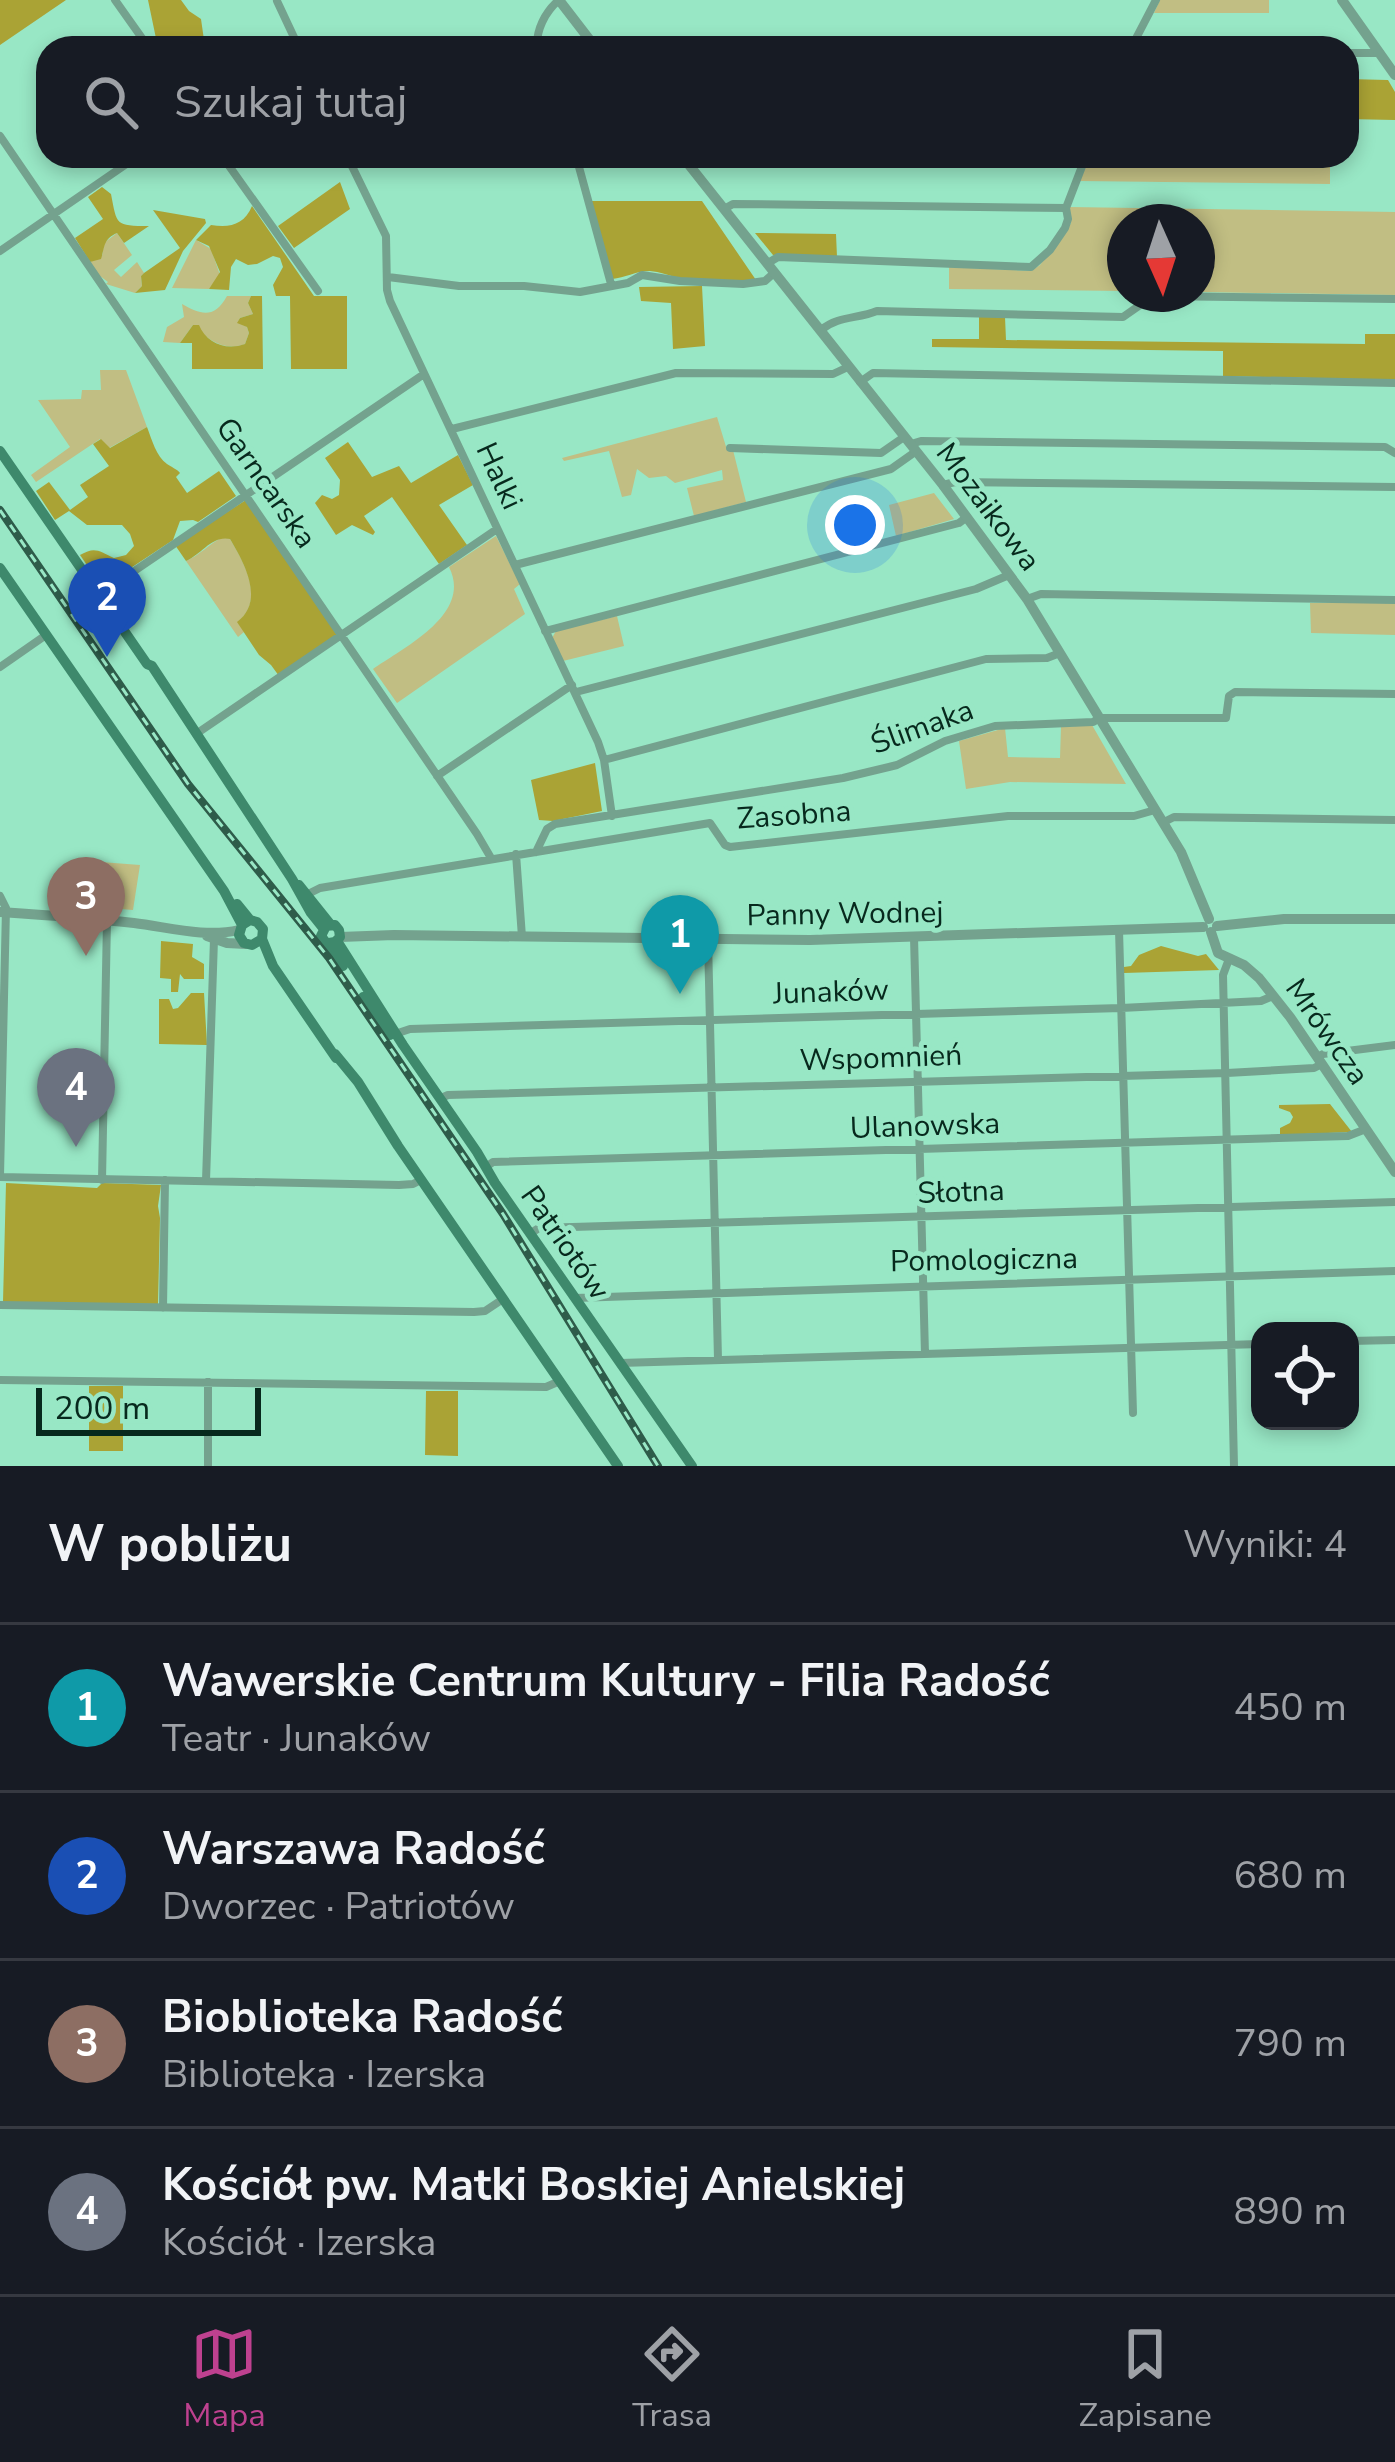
<!DOCTYPE html>
<html lang="pl">
<meta charset="utf-8">
<style>
:root{--surface:#171b24;--page:#242831;--text:#f1f3f6;--muted:#9ea1a6;--line:#363941;--accent:#be418f}
body{margin:0;font-family:"Nunito Sans",sans-serif;background:var(--page);color:var(--text)}
.controls{position:absolute;right:36px;bottom:36px;display:grid;overflow:hidden;border-radius:24px;box-shadow:0 6px 18px #0003}
.controls button{width:108px;height:108px;display:grid;place-items:center;padding:0;border:0;border-bottom:3px solid var(--line);background:var(--surface);color:var(--text);font:60px sans-serif}
.compass{position:absolute;left:1107px;top:204px;width:108px;height:108px;border-radius:50%;background:var(--surface);box-shadow:0 6px 18px #0003;rotate:177deg}
.scale{position:absolute;left:36px;bottom:30px;width:225px;box-sizing:border-box;padding-left:12px;border:6px solid #07291d;border-top:0;font-size:33px;line-height:42px;white-space:nowrap;color:#07291d;-webkit-text-stroke:9px #98e7c5;paint-order:stroke}
.you{position:absolute;left:855px;top:525px;width:42px;height:42px;margin:-30px;border:9px solid #fff;border-radius:50%;background:#1a73e8;box-shadow:0 0 0 18px #1a73e833}
.badge{display:grid;place-items:center;width:78px;height:78px;border-radius:50%;background:var(--accent);color:#fff;font-size:39px;font-weight:700}
.pin{position:absolute;translate:-50% -99px;filter:drop-shadow(0 3px 6px #0008)}
.pin::after{content:'';position:absolute;top:63px;width:42px;height:36px;background:inherit;clip-path:polygon(0 0,100% 0,50% 100%)}
.list{margin:0;padding:0;list-style:none}
h2{display:flex;justify-content:space-between;align-items:center;height:156px;margin:0;padding:0 48px;font-size:51px}
h2 small{font-size:39px;font-weight:400;color:var(--muted)}
.list li{display:grid;grid-template-columns:78px 1fr auto;gap:36px;align-items:center;box-sizing:border-box;height:168px;padding:0 48px;border-top:3px solid var(--line)}
.list b{display:block;font-size:45px;white-space:nowrap}
.list p{margin:0;font-size:39px;white-space:nowrap;color:var(--muted)}
.list em{font-size:39px;font-style:normal;color:var(--muted)}
.icon{flex:none;width:66px;height:66px;fill:none;stroke:currentColor;stroke-width:2;stroke-linecap:round;stroke-linejoin:round}
.map{position:relative;flex:none;width:1395px;height:1466px;overflow:hidden}
.search{position:absolute;background:var(--surface);box-shadow:0 6px 18px #0003;left:36px;right:36px;top:36px;height:132px;display:flex;align-items:center;gap:30px;box-sizing:border-box;padding:0 42px;border-radius:36px;color:var(--muted);font-size:45px}
.sheet{height:828px;background:var(--surface)}
nav{display:flex;justify-content:space-around;align-items:center;box-sizing:border-box;height:168px;border-top:3px solid var(--line);background:var(--surface);font-size:33px;color:var(--muted)}
nav a{display:grid;justify-items:center;gap:6px}
nav .on{color:var(--accent)}
.map>svg:first-child{display:block}
.green{fill:#c1be83}
.forest{fill:#aaa335}
.lines{fill:none;stroke-linecap:round;stroke-linejoin:round}
.minor{stroke:#74a28e;stroke-width:8}
.tertiary{stroke:#74a28e;stroke-width:10}
.secondary{stroke:#3e896c;stroke-width:10}
.rail-casing{stroke:#2e5c4a;stroke-width:8}
.rail{stroke:#98e7c5;stroke-width:3;stroke-dasharray:9;stroke-linecap:butt}
.labels{text-anchor:middle;dominant-baseline:central;stroke-width:10;stroke-linejoin:round;paint-order:stroke}
.street-label{font-size:30px;fill:#07291d;stroke:#98e7c5}
</style>
<div class="map">
<svg width="1395" height="1466" viewBox="0 0 1395 1466">
<rect width="100%" height="100%" fill="#98e7c5"/>
<path class="green" d="M 1160,0 L 1269,0 L 1269,13 L 1154,13 Z
M 1090,156 L 1330,156 L 1330,184 L 1080,181 Z
M 1069,207 L 1395,212 L 1395,295 L 1197,292 L 1197,222 L 1125,222 L 1125,291 L 949,289 L 949,267 L 1031,271 L 1040,265 L 1071,223 Z
M 117,233 L 132,255 L 114,270 L 121,277 L 137,262 L 144,273 L 141,276 L 142,286 L 135,293 L 106,284 L 108,282 L 96,273 L 90,262 L 102,256 L 104,243 Z
M 196,240 L 211,249 L 220,275 L 209,289 L 172,288 Z
M 227,296 L 251,296 L 248,303 L 253,314 L 240,318 L 238,322 L 247,327 L 249,333 L 245,344 C 223,352 209,340 193,325 L 180,343 L 163,342 L 167,327 L 184,317 L 182,304 C 200,314 214,320 227,296 Z
M 100,370 L 126,370 L 147,427 L 109,448 L 100,439 L 36,482 L 31,475 L 70,447 L 38,400 L 81,399 L 82,390 L 101,390 Z
M 717,417 L 727,450 L 733,450 L 746,502 L 694,516 L 687,488 L 723,480 L 722,470 L 675,483 L 666,476 L 649,478 L 637,469 L 631,495 L 622,497 L 609,451 L 564,461 L 562,458 Z
M 934,493 L 954,519 L 896,536 L 889,505 Z
M 496,536 L 520,584 L 514,589 L 525,614 L 397,703 L 373,669 C 404,647 473,614 449,567 Z
M 223,537 L 230,539 C 245,564 265,599 238,622 L 244,632 L 238,637 L 186,561 C 200,555 209,544 223,537 Z
M 1310,603 L 1395,603 L 1395,635 L 1311,633 Z
M 617,616 L 624,646 L 563,661 L 552,638 L 556,631 Z
M 1092,725 L 1126,784 L 1010,782 L 966,789 L 959,741 L 1005,728 L 1008,757 L 1060,758 L 1061,727 Z
M 88,861 L 140,865 L 133,910 L 84,906 Z"/>
<path class="forest" d="M 0,0 L 66,0 L 0,45 Z
M 148,0 L 181,0 L 189,11 L 201,19 L 204,40 L 198,48 L 158,48 Z
M 1347,79 L 1388,80 L 1395,92 L 1395,120 L 1347,119 Z
M 340,182 L 350,209 L 294,248 L 278,226 Z
M 102,187 L 111,194 C 117,225 115,226 149,226 L 124,243 L 117,233 C 103,239 105,247 101,259 L 90,262 L 75,238 L 103,219 L 88,197 Z
M 591,201 L 702,201 L 756,280 C 737,284 696,283 678,278 C 668,275 660,272 650,271 C 635,271 625,278 612,279 Z
M 252,206 L 314,296 L 347,296 L 347,369 L 291,369 L 290,296 L 276,296 L 273,285 L 283,267 L 280,258 L 273,256 L 257,264 L 248,265 L 236,259 L 231,267 L 229,290 L 209,289 L 220,272 L 209,246 L 196,240 L 211,225 C 230,228 244,225 252,206 Z
M 153,210 L 205,219 L 206,223 L 183,251 L 165,290 L 135,293 L 142,286 L 141,276 L 144,273 L 180,248 Z
M 755,233 L 836,234 L 837,257 L 773,255 Z
M 702,286 L 705,346 L 673,349 L 671,303 L 641,301 L 639,287 Z
M 251,296 L 262,296 L 263,369 L 192,369 L 192,343 L 180,343 L 193,325 L 199,325 C 206,343 226,351 245,344 L 249,333 L 247,327 L 237,323 L 240,318 L 253,314 L 248,303 Z
M 979,317 L 1005,317 L 1006,340 L 1365,344 L 1365,334 L 1395,334 L 1395,380 L 1223,376 L 1223,351 L 932,347 L 932,339 L 979,339 Z
M 147,427 C 152,440 156,456 167,464 C 171,467 177,469 180,473 L 176,477 L 187,493 L 219,471 L 236,496 L 198,522 L 193,520 L 180,521 L 173,540 L 102,587 L 80,555 C 95,546 99,551 114,558 L 126,555 L 134,546 L 130,534 L 122,525 L 87,525 L 69,511 L 55,520 L 36,491 L 49,482 L 70,510 L 88,497 L 80,485 L 109,466 L 93,444 L 101,439 L 110,448 Z
M 348,442 L 372,477 L 399,466 L 411,483 L 458,455 L 473,485 L 439,505 L 467,545 L 439,564 L 392,497 L 364,516 L 375,532 L 373,535 L 352,525 L 336,535 L 315,503 L 322,495 L 332,499 L 339,495 L 340,480 L 325,458 Z
M 246,500 L 336,632 L 336,636 L 279,676 L 271,665 L 259,655 L 237,622 C 265,601 245,564 230,539 C 212,535 202,554 186,561 L 175,545 Z
M 595,763 L 602,811 L 553,821 L 539,820 L 531,780 Z
M 161,941 L 193,944 L 192,957 L 204,964 L 204,979 L 184,979 L 180,974 L 178,992 L 171,992 L 171,979 L 160,978 Z
M 1161,946 L 1198,956 L 1206,954 L 1219,970 L 1124,973 L 1124,967 L 1131,966 L 1139,955 Z
M 191,993 L 204,993 L 207,1045 L 159,1044 L 159,999 L 169,999 L 173,1009 L 178,1008 Z
M 1330,1104 L 1352,1132 L 1280,1135 L 1280,1128 L 1290,1123 L 1293,1117 L 1290,1112 L 1279,1108 L 1279,1105 Z
M 6,1183 L 97,1188 L 102,1183 L 161,1185 L 158,1206 L 160,1218 L 158,1304 L 3,1302 Z
M 89,1386 L 123,1386 L 123,1451 L 89,1451 Z
M 426,1391 L 458,1391 L 458,1456 L 425,1455 Z"/>
<g class="lines">
<path class="minor" d="M 115,0 L 149,48
M 277,1 L 299,48
M 594,46 L 614,42 L 932,48
M 537,48 C 536,30 545,12 559,0
M 1131,48 L 1156,0
M 1347,53 L 1380,53
M 0,136 L 477,834 L 491,858
M 222,156 L 318,291
M 347,156 L 386,236 L 387,290 L 390,301 L 598,742 L 604,760 L 612,816
M 576,156 L 611,284
M 724,209 L 733,204 L 1066,208
M 0,251 L 138,156
M 768,263 L 778,257 L 1031,267 L 1050,250 L 1065,228 L 1068,219 L 1066,208 L 1086,156
M 388,277 L 459,286 L 524,286 L 580,292 L 628,283 L 642,275 L 680,281 L 743,284 L 765,281 L 774,273
M 821,330 C 838,316 857,319 877,311 L 1123,317 L 1153,296 L 1395,299
M 860,382 L 873,373 L 1395,383
M 452,429 L 676,373 L 833,374 L 848,367
M 911,444 L 921,441 L 1385,447 L 1395,453
M 730,448 L 881,453 L 904,437
M 943,485 L 955,482 L 1395,487
M 515,565 L 891,469 L 915,452
M 99,595 L 424,374
M 1027,599 L 1041,594 L 1395,600
M 545,631 L 959,523 L 967,517
M 0,667 L 46,635
M 576,692 L 976,589 L 1009,575
M 196,734 L 497,529
M 604,760 L 986,659 L 1047,658 L 1060,653
M 437,776 L 572,685
M 1164,822 L 1174,817 L 1395,820
M 536,852 L 547,829 L 555,824 L 843,778 L 897,765 L 945,741 L 995,726 L 1093,722 L 1100,718 L 1226,718 L 1229,696 L 1235,692 L 1395,694
M 516,854 L 522,937
M 308,894 L 320,888 L 710,823 L 725,845 L 730,847 L 1008,816 L 1134,816 L 1155,810
M 0,896 L 6,908 L 0,1176
M 1119,930 L 1133,1413
M 914,937 L 925,1354
M 708,940 L 718,1359
M 1229,959 L 1223,975 L 1234,1466
M 395,1034 L 410,1029 L 1121,1008 L 1261,1001 L 1273,996
M 1317,1057 L 1323,1054 L 1395,1045
M 441,1098 L 448,1095 L 1227,1073 L 1314,1068 L 1322,1064
M 486,1167 L 493,1162 L 1348,1136 L 1366,1129
M 0,1177 L 399,1185 L 413,1184 L 421,1180
M 102,1180 L 107,920
M 206,1181 L 214,939
M 531,1233 L 539,1228 L 1395,1202
M 575,1298 L 1395,1271
M 0,1305 L 474,1312 L 485,1311 L 503,1299
M 163,1308 L 165,1180
M 1350,1341 L 1395,1340
M 620,1363 L 1260,1344
M 0,1380 L 546,1387 L 560,1381
M 208,1466 L 208,1382"/>
<path class="tertiary" d="M 559,0 L 596,48
M 1342,0 L 1395,75
M 682,156 L 943,485 L 1027,599 L 1181,852 L 1209,919
M 0,912 C 45,915 90,918 134,923 C 168,927 205,938 239,930
M 1217,926 L 1284,919 L 1395,919
M 1211,932 L 1218,953 L 1244,965 L 1259,978 L 1290,1017 L 1395,1172
M 207,936 L 227,943 L 246,944
M 340,937 L 394,935 L 810,940 L 1203,927"/>
<path class="secondary" d="M 0,451 L 147,664 L 152,666 L 292,879 L 311,913 L 323,928
M 0,568 L 224,891 L 242,925
M 299,885 L 331,925
M 237,904 L 250,920 L 257,922 L 263,929 L 262,939 L 252,945 L 244,943 L 239,935 L 242,925 L 250,920
M 262,939 L 273,966 L 336,1058
M 337,941 L 403,1045 L 477,1152 L 495,1183 L 692,1466
M 329,943 L 335,942 L 340,937 L 339,930 L 335,925 L 326,926 L 321,936 L 343,966
M 363,997 L 390,1035
M 335,1054 L 358,1082 L 398,1146 L 618,1466"/>
<g class="rail-casing">
<path id="rail" d="M 0,510 L 188,784 L 329,958 L 503,1214 L 658,1466"/>
</g>
<use href="#rail" class="rail"/>
</g>
<g class="labels">
<g class="street-label">
<text transform="translate(499 476) rotate(65)">Halki</text>
<text transform="translate(266 483) rotate(55)">Garncarska</text>
<text transform="translate(988 507) rotate(53)">Mozaikowa</text>
<text transform="translate(922 727) rotate(-20)">Ślimaka</text>
<text transform="translate(794 815) rotate(-4)">Zasobna</text>
<text transform="translate(845 914) rotate(-1)">Panny Wodnej</text>
<text transform="translate(831 992) rotate(-2)">Junaków</text>
<text transform="translate(1327 1032) rotate(55)">Mrówcza</text>
<text transform="translate(881 1058) rotate(-2)">Wspomnień</text>
<text transform="translate(925 1126) rotate(-2)">Ulanowska</text>
<text transform="translate(961 1192) rotate(-2)">Słotna</text>
<text transform="translate(565 1243) rotate(55)">Patriotów</text>
<text transform="translate(984 1260) rotate(-1)">Pomologiczna</text>
</g>
</g>
</svg>
<div class="controls">
<button><svg class="icon" aria-label="locate" viewBox="0 0 24 24"><circle cx="12" cy="12" r="6"/><path d="M12 2v4M12 18v4M2 12h4M18 12h4"/></svg></button>
</div>
<svg class="compass" viewBox="-18 -18 36 36"><path d="M0-13l5 13h-10z" fill="#e53935"/><path d="M0 13l5-13h-10z" fill="#9ea1a6"/></svg>
<div class="scale">200 m</div>
<div class="you"></div>
<div class="pin badge" style="left:680px;top:994px;background:#0f9aa8">1</div>
<div class="pin badge" style="left:107px;top:657px;background:#1a4fb4">2</div>
<div class="pin badge" style="left:86px;top:956px;background:#8d6e63">3</div>
<div class="pin badge" style="left:76px;top:1147px;background:#6b7280">4</div>
<div class="search"><svg class="icon" aria-label="search" viewBox="0 0 24 24"><circle cx="10" cy="10" r="6"/><path d="M15 15l6 6"/></svg>Szukaj tutaj</div>
</div>
<section class="sheet">
<h2>W pobliżu<small>Wyniki: 4</small></h2>
<ul class="list">
<li><span class="badge" style="background:#0f9aa8">1</span><div><b>Wawerskie Centrum Kultury - Filia Radość</b><p>Teatr · Junaków</p></div><em>450 m</em></li>
<li><span class="badge" style="background:#1a4fb4">2</span><div><b>Warszawa Radość</b><p>Dworzec · Patriotów</p></div><em>680 m</em></li>
<li><span class="badge" style="background:#8d6e63">3</span><div><b>Bioblioteka Radość</b><p>Biblioteka · Izerska</p></div><em>790 m</em></li>
<li><span class="badge" style="background:#6b7280">4</span><div><b>Kościół pw. Matki Boskiej Anielskiej</b><p>Kościół · Izerska</p></div><em>890 m</em></li>
</ul>
</section>
<nav>
<a class="on"><svg class="icon" aria-label="map" viewBox="0 0 24 24"><path d="M3 6l6-2 6 2 6-2v14l-6 2-6-2-6 2zM9 4v14M15 6v14"/></svg>Mapa</a>
<a><svg class="icon" aria-label="directions" viewBox="0 0 24 24"><path d="M12 3l9 9-9 9-9-9zM9 14v-3h6M13 9l2 2-2 2"/></svg>Trasa</a>
<a><svg class="icon" aria-label="saved" viewBox="0 0 24 24"><path d="M7 4h10v16l-5-4-5 4z"/></svg>Zapisane</a>
</nav>
